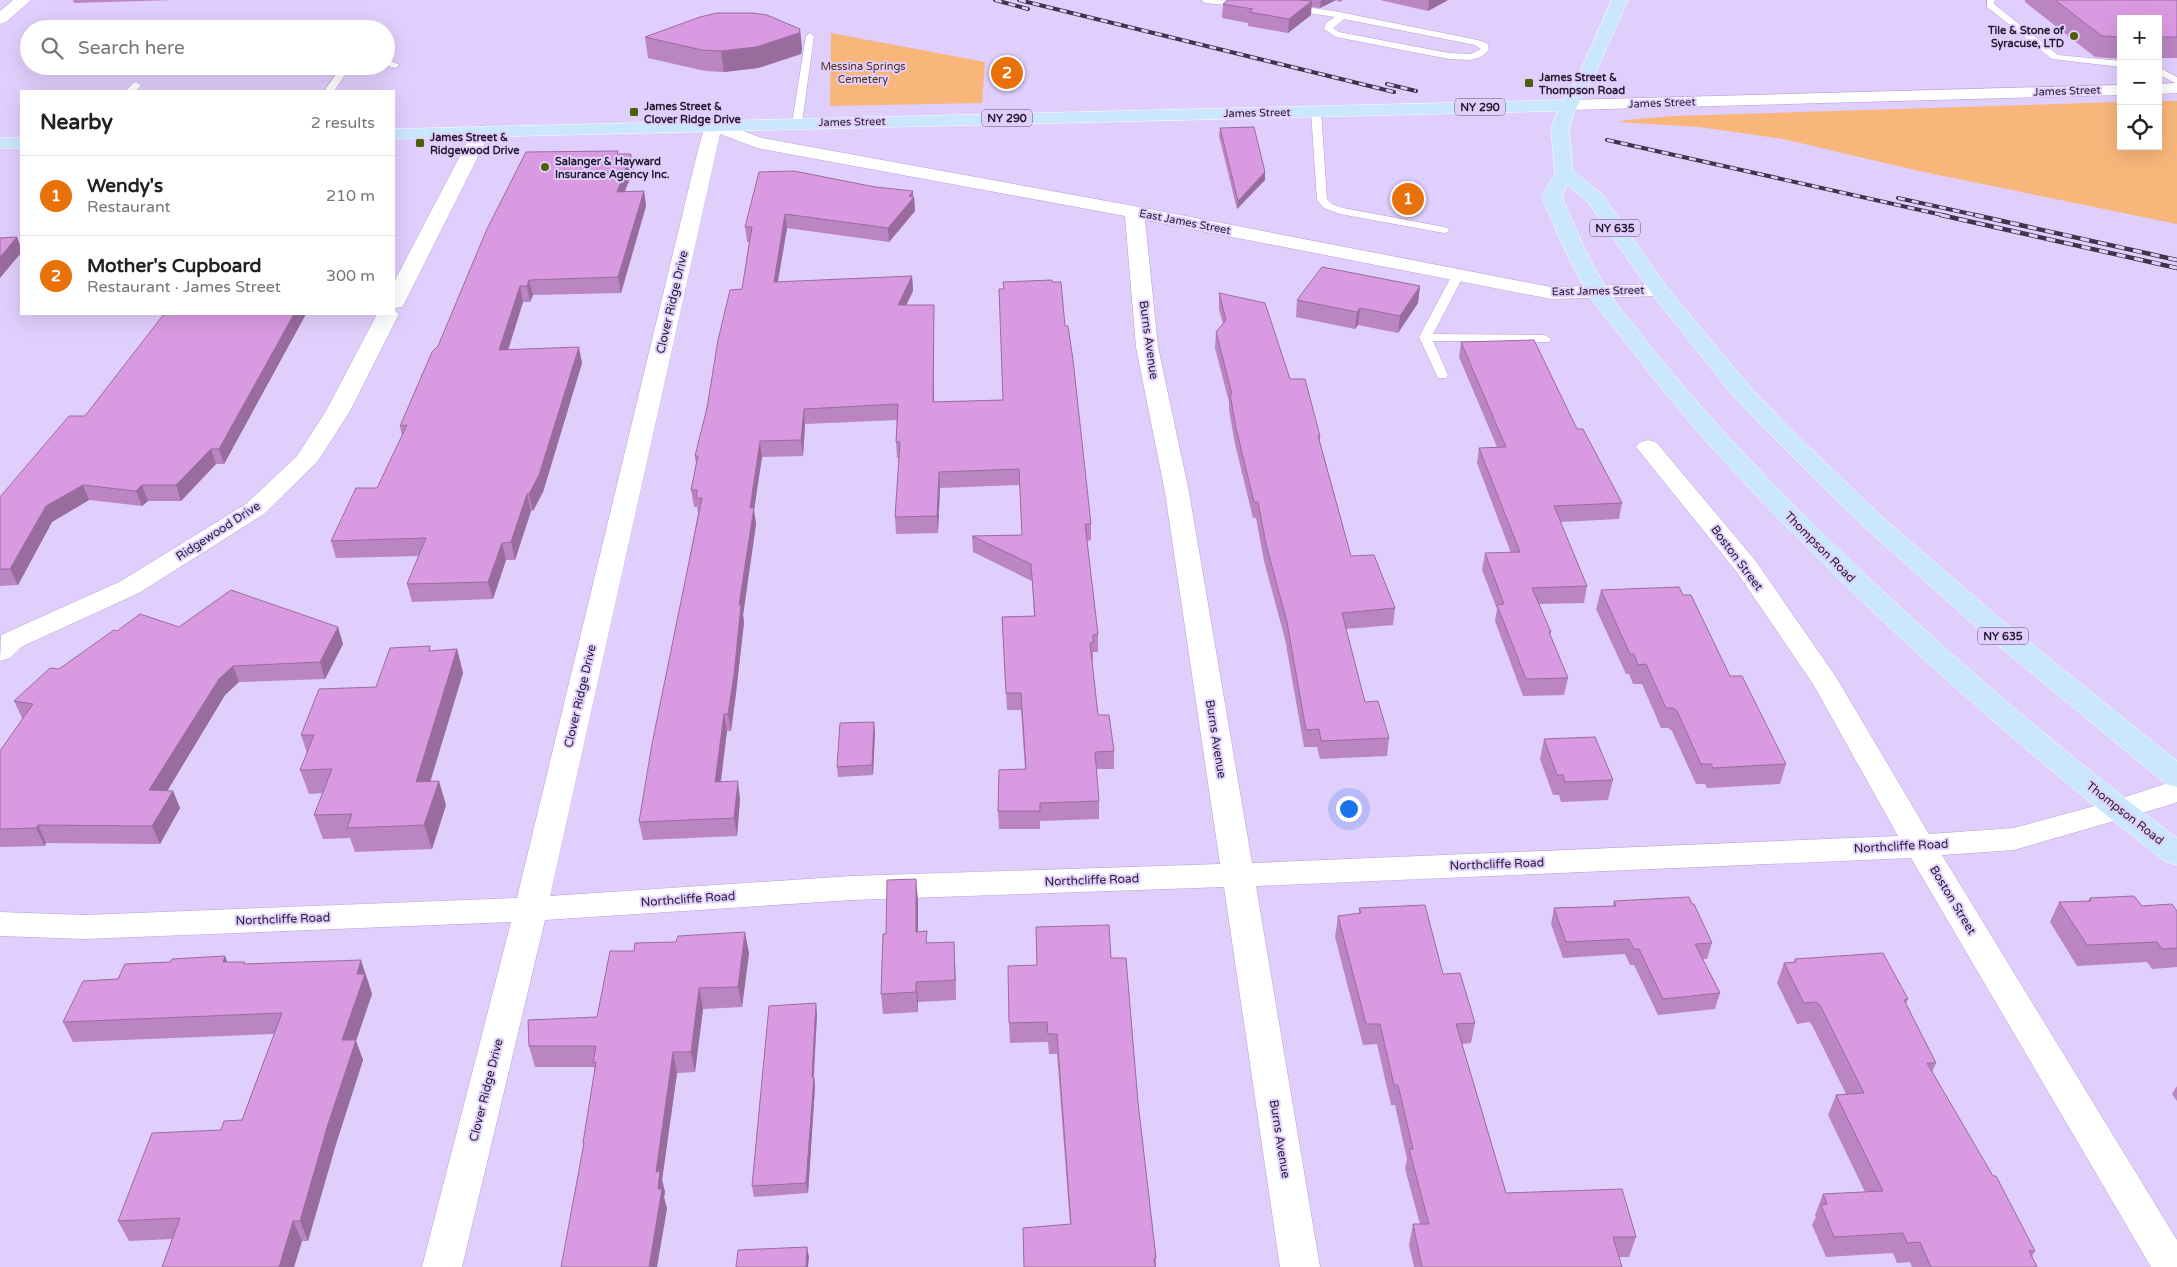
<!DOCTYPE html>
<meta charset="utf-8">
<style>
:root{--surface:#fff;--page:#f6f6f6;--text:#222;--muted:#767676;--line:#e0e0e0;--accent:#4c6007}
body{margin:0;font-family:"Varela Round",sans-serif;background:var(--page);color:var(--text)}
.controls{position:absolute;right:15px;top:15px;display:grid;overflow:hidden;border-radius:0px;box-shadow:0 5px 20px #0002}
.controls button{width:45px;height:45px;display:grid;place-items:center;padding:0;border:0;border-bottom:1px solid var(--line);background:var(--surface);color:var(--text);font:25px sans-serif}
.you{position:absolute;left:1348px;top:808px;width:18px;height:18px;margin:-12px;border:4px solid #fff;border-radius:50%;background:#1a73e8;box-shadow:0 0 0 8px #1a73e833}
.badge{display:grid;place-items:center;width:32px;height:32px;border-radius:50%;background:var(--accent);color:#fff;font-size:16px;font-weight:700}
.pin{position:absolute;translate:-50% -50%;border:2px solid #fff;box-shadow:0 1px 5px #0006}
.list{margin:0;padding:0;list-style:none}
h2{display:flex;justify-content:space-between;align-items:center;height:65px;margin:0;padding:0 20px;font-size:21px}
h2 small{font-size:16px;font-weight:400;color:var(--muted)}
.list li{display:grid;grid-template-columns:32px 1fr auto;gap:15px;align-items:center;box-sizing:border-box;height:80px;padding:0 20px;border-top:1px solid var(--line)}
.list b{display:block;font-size:19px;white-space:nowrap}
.list p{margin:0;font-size:16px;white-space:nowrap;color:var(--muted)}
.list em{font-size:16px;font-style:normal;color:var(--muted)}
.icon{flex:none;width:28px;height:28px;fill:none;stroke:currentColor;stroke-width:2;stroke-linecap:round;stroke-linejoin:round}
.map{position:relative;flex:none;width:2177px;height:1267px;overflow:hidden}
.search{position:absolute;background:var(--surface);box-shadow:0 5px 20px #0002;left:20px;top:20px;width:375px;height:55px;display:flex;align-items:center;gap:12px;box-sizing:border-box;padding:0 18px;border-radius:28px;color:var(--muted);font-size:19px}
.panel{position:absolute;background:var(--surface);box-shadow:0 5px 20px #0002;left:20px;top:90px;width:375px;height:225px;border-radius:0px}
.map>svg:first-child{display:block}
.green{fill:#f8b67a}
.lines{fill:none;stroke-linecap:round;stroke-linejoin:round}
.lane-casing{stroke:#b6a0d7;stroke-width:1}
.street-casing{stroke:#b6a0d7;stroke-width:1}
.secondary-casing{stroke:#b6a0d7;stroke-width:1}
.primary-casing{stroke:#fff;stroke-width:1}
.lane{fill:#fff;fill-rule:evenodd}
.street{fill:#fff;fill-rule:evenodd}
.secondary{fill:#fff;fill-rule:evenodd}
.primary{fill:#cbe7fd;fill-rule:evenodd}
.rail-far1-casing{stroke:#3e344c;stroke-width:4}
.rail-casing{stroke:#3e344c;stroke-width:4.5}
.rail-far1{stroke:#e0cefc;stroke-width:2.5;stroke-dasharray:7;stroke-linecap:butt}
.rail{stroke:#e0cefc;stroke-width:3;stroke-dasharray:9;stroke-linecap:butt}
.wall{fill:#bb84c2}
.shaded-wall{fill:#996c9e}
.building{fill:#da9ae2;stroke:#996c9e}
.poi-dot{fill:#4c6007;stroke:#e0cefc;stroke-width:2}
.labels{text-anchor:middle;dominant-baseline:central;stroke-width:4;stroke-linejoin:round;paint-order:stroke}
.far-poi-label{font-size:11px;font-weight:bold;fill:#241b30;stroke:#e0cefc;text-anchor:start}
.far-park-label{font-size:11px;fill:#503215;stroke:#e0cefc}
.far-street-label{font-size:11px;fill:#241b30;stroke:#e0cefc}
.shield{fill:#e0cefc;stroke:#5c516d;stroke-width:1}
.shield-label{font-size:11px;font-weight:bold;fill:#241b30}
.street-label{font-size:12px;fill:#241b30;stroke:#e0cefc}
</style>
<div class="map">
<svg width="2177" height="1267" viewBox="0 0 2177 1267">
<rect width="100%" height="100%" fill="#e0cefc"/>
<path class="green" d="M 831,33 L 985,62 L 982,103 L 830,106 Z
M 2158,101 L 2177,101 L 2177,224 L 1919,171 L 1783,139 L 1699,127 L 1618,122 L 1626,120 L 1674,116 L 2121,102 L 2121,146 L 2158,146 Z"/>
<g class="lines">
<g class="lane-casing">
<path id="lane" d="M 1201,0 C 1215,0 1239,0 1250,4 L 1246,7 L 1205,3 Z
M 1987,0 L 1995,0 L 1994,4 L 2058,55 L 2121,61 L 2121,67 L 2052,59 L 1987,7 Z
M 1291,5 L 1334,11 L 1478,40 L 1488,44 L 1489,50 L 1481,57 L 1471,60 L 1449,59 L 1336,37 L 1324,29 L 1326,23 L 1335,17 L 1288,10 L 1288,6 ZM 1344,19 L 1475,45 L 1481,49 L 1471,54 L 1449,53 L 1339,32 L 1333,28 Z
M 810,33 L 814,36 L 802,123 L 797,126 L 792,123 L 806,36 Z
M 386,59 L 400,65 L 395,68 L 386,65 Z
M 342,66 L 351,66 L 334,91 L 324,91 Z
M 2158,67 L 2177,77 L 2177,84 L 2158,74 Z
M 136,82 L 141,85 L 136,91 L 126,91 L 133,83 Z
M 1316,108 L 1321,111 L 1327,199 L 1332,204 L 1343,208 L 1444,227 L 1448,228 L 1449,230 L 1448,232 L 1444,233 L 1340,214 L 1324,208 L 1317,200 L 1311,111 Z
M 1458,272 L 1464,275 L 1433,334 L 1545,335 L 1551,339 L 1549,342 L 1433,341 L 1448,375 L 1446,378 L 1438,378 L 1419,337 L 1452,275 Z"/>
</g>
<g class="street-casing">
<path id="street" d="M 13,0 L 31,0 L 6,22 L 0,24 L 0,11 Z
M 714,120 L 762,138 L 1134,206 L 1551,287 L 1659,284 L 1666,286 L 1669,290 L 1666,294 L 1659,296 L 1551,299 L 1145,220 L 1158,347 L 1189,492 L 1252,863 L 1898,836 L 1813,684 L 1736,571 L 1636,447 L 1640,442 L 1648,440 L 1656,442 L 1755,560 L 1836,677 L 1929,834 L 2014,828 L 2113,801 L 2177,780 L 2177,802 L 2166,806 L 2014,850 L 1942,855 L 2177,1240 L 2177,1267 L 2151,1267 L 1911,858 L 1256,886 L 1320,1267 L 1280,1267 L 1224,887 L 852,900 L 545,920 L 462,1267 L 422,1267 L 511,922 L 85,939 L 0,936 L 0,912 L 85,915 L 517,898 L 697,154 L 705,125 L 708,121 ZM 720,134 L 757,148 L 1125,216 L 1136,347 L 1165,492 L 1220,864 L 852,876 L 550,896 Z
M 482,126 L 488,127 L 491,131 L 405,302 L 402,307 L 394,308 L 394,282 L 473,131 L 476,127 Z
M 394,309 L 399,314 L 350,411 L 318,461 L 264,514 L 139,593 L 21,647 L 10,658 L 0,661 L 1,635 L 121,581 L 246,504 L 297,456 L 326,411 L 377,314 L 394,314 Z"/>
</g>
<g class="secondary-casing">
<path id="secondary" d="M 2177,83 L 2177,93 L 2158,94 L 2158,84 Z
M 2121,85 L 2121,95 L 1569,110 L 1563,109 L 1560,105 L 1563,101 L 1569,100 Z"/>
</g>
<g class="primary-casing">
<path id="primary" d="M 1612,0 L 1628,0 L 1594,76 L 1575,110 L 1569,129 L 1573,171 L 1602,194 L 1666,286 L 1750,387 L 1797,435 L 1880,515 L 2003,621 L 2177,761 L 2177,787 L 2166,784 L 1983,633 L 1862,525 L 1781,445 L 1734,397 L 1652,294 L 1588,202 L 1567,185 L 1562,197 C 1576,230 1590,263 1610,294 C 1622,313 1638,329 1651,347 C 1700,408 1753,465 1809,520 C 1924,634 2047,740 2177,838 L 2177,865 L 2166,862 C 2035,761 1911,653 1795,535 C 1737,477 1682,417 1633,352 C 1618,332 1601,314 1588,293 C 1569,263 1556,230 1542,197 L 1555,173 L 1551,129 L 1557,111 L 394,139 L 394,129 L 1563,100 L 1578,76 Z
M 0,138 L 21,138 L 21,148 L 0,148 Z"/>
</g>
<use href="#lane" class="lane"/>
<use href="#street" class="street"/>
<use href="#secondary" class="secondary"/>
<use href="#primary" class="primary"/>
<g class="rail-far1-casing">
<path id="rail-far1" d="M 995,0 L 1028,9
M 1019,0 L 1394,92
M 1387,84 L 1416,91
M 1607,140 L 1947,216
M 1898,198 L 1980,216"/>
</g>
<g class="rail-casing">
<path id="rail" d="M 1941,215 L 2177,268
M 1975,215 L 2177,260"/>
</g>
<use href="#rail-far1" class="rail-far1"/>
<use href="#rail" class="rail"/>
</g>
<path class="wall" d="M 73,0 L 174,0 L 74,3 Z
M 1228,0 L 1343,0 L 1340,2 L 1336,0 L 1320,8 L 1311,7 L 1311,15 L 1288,33 L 1248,26 L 1248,23 L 1222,18 L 1223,4 Z
M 1380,0 L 1448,0 L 1428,11 Z
M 2025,0 L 2177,0 L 2177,58 L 2158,58 L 2158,19 L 2121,19 L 2121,59 L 2095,57 L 2025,2 Z
M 800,29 L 802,49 L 801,54 L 758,68 L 724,72 L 705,71 L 648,58 L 645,37 Z
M 1220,128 L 1265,172 L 1265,180 L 1237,209 L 1219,136 Z
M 618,154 L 634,168 L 625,191 L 644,191 L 646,206 L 621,293 L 533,295 L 530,302 L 523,302 L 508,350 L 582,363 L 543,492 L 533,511 L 531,511 L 515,560 L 506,560 L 493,599 L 412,602 L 407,584 L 419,556 L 336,558 L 331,541 L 377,488 L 402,436 L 400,426 Z
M 759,172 L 914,197 L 915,211 L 889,242 L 787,228 L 778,282 L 912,276 L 913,291 L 906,305 L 934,305 L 934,402 L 1003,400 L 1065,326 L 1091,524 L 1091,540 L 1087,541 L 1098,634 L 1098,652 L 1093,652 L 1093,660 L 1092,660 L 1098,715 L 1114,751 L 1114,769 L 1096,769 L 1099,801 L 1099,819 L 1040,821 L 1040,829 L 999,829 L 998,811 L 1025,769 L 1021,710 L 1007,710 L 1002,617 L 1034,616 L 1032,581 L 973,552 L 972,536 L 1022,535 L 1020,485 L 940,488 L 938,533 L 896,534 L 895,517 L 899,458 L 897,458 L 896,442 L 897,420 L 805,424 L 803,456 L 762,457 L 754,510 L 756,524 L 743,615 L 744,622 L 736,693 L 731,731 L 727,731 L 721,782 L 740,799 L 737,836 L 643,840 L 639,822 L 698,514 L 697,507 L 694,507 L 691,490 L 696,464 L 695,456 L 742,289 L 749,242 L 747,242 L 745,227 Z
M 1420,286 L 1418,303 L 1398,333 L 1358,325 L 1355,329 L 1296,317 L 1297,300 Z
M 1219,293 L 1290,379 L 1320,436 L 1320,442 L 1351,556 L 1395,608 L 1393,625 L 1346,629 L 1365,702 L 1389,738 L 1387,756 L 1320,759 L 1317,747 L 1304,747 L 1285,639 L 1264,561 L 1256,518 L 1253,518 L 1235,444 L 1229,410 L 1229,402 L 1215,348 L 1216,332 L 1223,324 L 1219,309 Z
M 306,314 L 224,464 L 216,464 L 181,501 L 148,501 L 142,506 L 89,500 L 52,522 L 18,585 L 0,586 L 0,497 L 85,416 Z
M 1461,342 L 1577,429 L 1622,503 L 1619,519 L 1560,522 L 1587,586 L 1584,603 L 1539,604 L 1551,632 L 1550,636 L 1568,678 L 1564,695 L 1523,696 L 1495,621 L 1497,609 L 1482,570 L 1485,553 L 1511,553 L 1477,463 L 1479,448 L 1497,447 L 1459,357 Z
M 1601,590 L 1730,676 L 1786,764 L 1780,784 L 1707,788 L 1705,784 L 1696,784 L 1672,731 L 1668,728 L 1661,728 L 1642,684 L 1633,684 L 1629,674 L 1626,674 L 1596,609 Z
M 179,627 L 338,627 L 343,644 L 325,679 L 239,682 L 225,695 L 167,791 L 173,791 L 180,808 L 160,844 L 46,843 L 45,846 L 0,847 L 0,751 L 23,718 L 22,718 L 14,701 L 117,631 Z
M 457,649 L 463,673 L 430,781 L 446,805 L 432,849 L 355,852 L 350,838 L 323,839 L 314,815 L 323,793 L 309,794 L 300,770 L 307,753 L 301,735 L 431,651 Z
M 875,732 L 873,775 L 838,777 L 837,767 Z
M 1544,739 L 1613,780 L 1608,800 L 1561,802 L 1559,795 L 1553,795 L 1540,759 Z
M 2090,898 L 2177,911 L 2177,967 L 2152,969 L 2147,962 L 2077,966 L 2050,922 L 2059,902 L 2088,901 Z
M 918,900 L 918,932 L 928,943 L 955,963 L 956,1000 L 918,1002 L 918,1012 L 883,1014 L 881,994 Z
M 1614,901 L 1692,904 L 1712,943 L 1707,959 L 1703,959 L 1720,993 L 1715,1009 L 1658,1015 L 1634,965 L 1630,965 L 1625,954 L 1563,958 L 1551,924 L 1554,908 L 1613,906 Z
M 1359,908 L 1443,974 L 1475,1023 L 1471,1043 L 1462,1044 L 1506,1193 L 1636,1237 L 1629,1257 L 1619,1257 L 1622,1267 L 1414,1267 L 1409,1245 L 1413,1224 L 1420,1224 L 1405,1169 L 1407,1159 L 1395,1105 L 1391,1105 L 1377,1044 L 1363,1045 L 1335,937 L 1338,916 L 1359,914 Z
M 749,953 L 742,1007 L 703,1009 L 695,1072 L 677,1073 L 662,1180 L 665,1192 L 664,1197 L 667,1209 L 584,1146 L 583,1143 L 595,1070 L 594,1067 L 535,1067 L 529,1046 L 597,1017 Z
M 1111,958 L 1138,1102 L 1156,1258 L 1156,1267 L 1024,1267 L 1070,1224 L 1057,1054 L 1049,1054 L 1048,1042 L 1010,1043 L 1009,1023 L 1037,965 Z
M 1795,959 L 1908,999 L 1906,1004 L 1936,1063 L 1932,1072 L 2035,1251 L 2032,1256 L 2037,1267 L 1912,1267 L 1910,1262 L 1897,1263 L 1893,1253 L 1826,1257 L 1812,1225 L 1816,1217 L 1815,1215 L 1823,1194 L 1865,1192 L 1828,1115 L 1836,1095 L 1846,1094 L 1812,1025 L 1809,1022 L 1797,1024 L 1777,983 L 1784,963 L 1794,962 Z
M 228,962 L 368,980 L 368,981 L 372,994 L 356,1041 L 363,1060 L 336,1144 L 308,1241 L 302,1241 L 294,1267 L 162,1267 L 172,1239 L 129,1241 L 118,1221 L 221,1130 L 242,1120 L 274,1034 L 73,1042 L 63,1022 L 118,979 Z
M 817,1014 L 814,1077 L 815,1087 L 808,1193 L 754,1197 L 752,1186 Z
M 2177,1086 L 2177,1101 L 2172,1094 Z"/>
<path class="shaded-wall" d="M 1321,0 L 1336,0 L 1320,8 Z
M 1429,0 L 1448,0 L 1428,11 Z
M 1312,1 L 1311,15 L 1288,33 L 1289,19 Z
M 800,29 L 802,49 L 801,54 L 758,68 L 724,72 L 721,51 Z
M 631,154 L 634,168 L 619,206 L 617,192 Z
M 1265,172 L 1265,180 L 1237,209 L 1238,201 Z
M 644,191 L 646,206 L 621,293 L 618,277 Z
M 913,191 L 913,199 L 914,197 L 915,211 L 889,242 L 888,228 Z
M 785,214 L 787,228 L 775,297 L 774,282 Z
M 17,237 L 21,248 L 21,253 L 0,278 L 0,257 Z
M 912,276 L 913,291 L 899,320 L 898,305 Z
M 529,280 L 533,295 L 530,302 L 527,286 Z
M 520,286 L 523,302 L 503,366 L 499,350 Z
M 1420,286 L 1418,303 L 1398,333 L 1400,316 Z
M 934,305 L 934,418 L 933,402 Z
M 1360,308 L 1358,325 L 1355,329 L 1357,312 Z
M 294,314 L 306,314 L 224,464 L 219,449 Z
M 579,347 L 582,363 L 543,492 L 533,511 L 529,494 Z
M 804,409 L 805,424 L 803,456 L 801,440 Z
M 760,441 L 762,457 L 754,510 L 756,524 L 743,615 L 744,622 L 736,693 L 731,731 L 728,714 L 750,508 Z
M 211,449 L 216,464 L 181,501 L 176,485 Z
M 939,472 L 940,488 L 938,533 L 937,516 Z
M 83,485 L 89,500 L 52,522 L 18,585 L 10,569 L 46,506 Z
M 142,485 L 148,501 L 142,506 L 136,491 Z
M 527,494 L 531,511 L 515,560 L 511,542 Z
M 502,543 L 506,560 L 493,599 L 488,582 Z
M 338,627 L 343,644 L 325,679 L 320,662 Z
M 457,649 L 463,673 L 423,806 L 416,782 Z
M 233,666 L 239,682 L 225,695 L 157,808 L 149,790 L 219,679 Z
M 724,714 L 727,731 L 718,800 L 715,782 Z
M 874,722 L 875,732 L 873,775 L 872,765 Z
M 439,781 L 446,805 L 432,849 L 424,825 Z
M 738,781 L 740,799 L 737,836 L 734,818 Z
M 173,791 L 180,808 L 160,844 L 152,826 Z
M 38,825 L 46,843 L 45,846 L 36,828 Z
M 916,879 L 918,900 L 918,952 L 916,932 Z
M 745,932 L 749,953 L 742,1007 L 738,987 Z
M 954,942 L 955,963 L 956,1000 L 955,980 Z
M 225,956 L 233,976 L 223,962 Z
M 361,960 L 372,994 L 356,1041 L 363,1060 L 336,1144 L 308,1241 L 300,1221 L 357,974 Z
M 916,982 L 918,1002 L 918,1012 L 916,992 Z
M 699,988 L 703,1009 L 695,1072 L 691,1052 Z
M 816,1003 L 817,1014 L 813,1083 L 814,1077 L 815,1087 L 808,1193 L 806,1183 Z
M 673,1052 L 677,1073 L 662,1180 L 665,1192 L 664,1197 L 667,1209 L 657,1267 L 649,1267 L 656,1172 Z
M 293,1221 L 302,1241 L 294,1267 L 279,1267 Z
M 807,1247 L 809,1257 L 808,1267 L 806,1267 Z"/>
<path class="building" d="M 1228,0 L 1298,0 L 1312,1 L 1289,19 L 1249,12 L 1253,9 L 1223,4 Z
M 2055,0 L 2177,0 L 2177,37 L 2158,37 L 2158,19 L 2121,19 L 2121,37 L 2102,36 Z
M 717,13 L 752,13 L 767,15 L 800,29 L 799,33 L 756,47 L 721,51 L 702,50 L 645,37 L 700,17 Z
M 1254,127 L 1265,172 L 1238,201 L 1220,128 Z
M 618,151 L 617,154 L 631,154 L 617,192 L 644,191 L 618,277 L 529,280 L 527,286 L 520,286 L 499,350 L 579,347 L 539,475 L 529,494 L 527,494 L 511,542 L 502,543 L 488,582 L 407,584 L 426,538 L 331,541 L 356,488 L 377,488 L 407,425 L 400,426 L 432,352 L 438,346 L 487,229 L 526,152 Z
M 794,171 L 875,187 L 913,191 L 909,196 L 914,197 L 888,228 L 785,214 L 774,282 L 912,276 L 898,305 L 934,305 L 933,402 L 1003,400 L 999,289 L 1004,289 L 1003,282 L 1052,280 L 1052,282 L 1061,282 L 1065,326 L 1068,326 L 1073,360 L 1091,524 L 1085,524 L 1098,634 L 1093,635 L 1093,643 L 1090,643 L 1098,715 L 1109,715 L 1114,751 L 1095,752 L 1099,801 L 1040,803 L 1040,811 L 998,811 L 999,770 L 1026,769 L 1021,693 L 1006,693 L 1002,617 L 1035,616 L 1031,564 L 972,536 L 1022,535 L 1019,469 L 939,472 L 937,516 L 895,517 L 900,442 L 896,442 L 898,404 L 804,409 L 801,440 L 760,441 L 750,508 L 754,507 L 739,605 L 741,605 L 734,675 L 728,714 L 724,714 L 715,782 L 738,781 L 734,818 L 639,822 L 652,744 L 702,498 L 696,498 L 697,490 L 691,490 L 698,456 L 695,456 L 707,408 L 718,340 L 730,290 L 742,289 L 752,227 L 745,227 L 759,172 Z
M 17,237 L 0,257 L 0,238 Z
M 1322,267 L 1420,286 L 1400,316 L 1360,308 L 1357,312 L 1297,300 Z
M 1219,293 L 1265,303 L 1290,379 L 1305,379 L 1320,436 L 1318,436 L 1351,556 L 1374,555 L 1395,608 L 1342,613 L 1365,702 L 1378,701 L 1389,738 L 1321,741 L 1319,729 L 1306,730 L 1287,622 L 1266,544 L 1258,502 L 1254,502 L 1236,428 L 1230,394 L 1232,394 L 1216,332 L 1226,320 Z
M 164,314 L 294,314 L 219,449 L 211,449 L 176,485 L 142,485 L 136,491 L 83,485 L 46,506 L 10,569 L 0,569 L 0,497 L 69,416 L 85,416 Z
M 1534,340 L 1577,429 L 1583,429 L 1622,503 L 1554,506 L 1587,586 L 1532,588 L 1551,632 L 1549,632 L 1568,678 L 1526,679 L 1497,605 L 1504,604 L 1485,553 L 1520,552 L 1479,448 L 1506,447 L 1461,342 Z
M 1679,587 L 1683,595 L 1691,595 L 1730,676 L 1742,676 L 1786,764 L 1713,768 L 1711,764 L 1701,764 L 1677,711 L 1673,708 L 1666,708 L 1646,664 L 1638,665 L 1634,654 L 1630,654 L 1601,590 Z
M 231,590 L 338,627 L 320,662 L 233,666 L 219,679 L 149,790 L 173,791 L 152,826 L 38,825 L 36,828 L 0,829 L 0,751 L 33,704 L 14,701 L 50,668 L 59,669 L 114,630 L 117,631 L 140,614 L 179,627 Z
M 430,646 L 429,651 L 457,649 L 416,782 L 439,781 L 424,825 L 347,828 L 352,814 L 314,815 L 332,769 L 300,770 L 314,735 L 301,735 L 319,689 L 376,687 L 390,648 Z
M 874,722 L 872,765 L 837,767 L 840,723 Z
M 1595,737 L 1613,780 L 1565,782 L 1563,775 L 1557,775 L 1544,739 Z
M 916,879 L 916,932 L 927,931 L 926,943 L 954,942 L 955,980 L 916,982 L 916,992 L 881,994 L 883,934 L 886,934 L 887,880 Z
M 2134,896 L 2142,906 L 2172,904 L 2177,911 L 2177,948 L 2162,949 L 2157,942 L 2087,945 L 2059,902 L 2091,901 L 2090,898 Z
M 1689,897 L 1692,904 L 1694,904 L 1712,943 L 1695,944 L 1720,993 L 1663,999 L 1639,949 L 1634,949 L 1629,939 L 1566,942 L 1554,908 L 1616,906 L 1614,901 Z
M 1425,905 L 1443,974 L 1460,973 L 1475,1023 L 1456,1024 L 1506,1193 L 1622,1189 L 1636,1237 L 1613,1237 L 1622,1267 L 1422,1267 L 1413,1224 L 1429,1224 L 1409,1149 L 1413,1149 L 1398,1085 L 1394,1085 L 1380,1024 L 1366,1024 L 1338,916 L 1361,913 L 1359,908 Z
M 1109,925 L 1111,958 L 1126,958 L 1138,1102 L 1156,1258 L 1154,1258 L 1155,1267 L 1024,1267 L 1023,1228 L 1071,1224 L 1057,1034 L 1048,1034 L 1047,1022 L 1009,1023 L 1008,966 L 1037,965 L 1036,927 Z
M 745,932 L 738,987 L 699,988 L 691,1052 L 673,1052 L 656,1172 L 660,1171 L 658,1189 L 662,1189 L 649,1267 L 561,1267 L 584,1143 L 583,1143 L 596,1062 L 593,1063 L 596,1046 L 529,1046 L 528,1020 L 597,1017 L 610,951 L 634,951 L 635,943 L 676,942 L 678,936 Z
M 1883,953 L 1908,999 L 1904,1000 L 1936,1063 L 1927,1063 L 1993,1176 L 1996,1176 L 2035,1251 L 2029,1251 L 2037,1267 L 1931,1267 L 1920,1242 L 1907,1243 L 1903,1233 L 1834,1237 L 1821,1205 L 1827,1204 L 1823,1194 L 1883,1191 L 1836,1095 L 1864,1093 L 1820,1005 L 1816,1002 L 1804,1003 L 1784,963 L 1796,962 L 1795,959 Z
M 225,956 L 223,962 L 245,962 L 244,964 L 361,960 L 357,974 L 365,974 L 342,1040 L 356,1040 L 328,1124 L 300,1221 L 293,1221 L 279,1267 L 162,1267 L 180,1218 L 118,1221 L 152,1133 L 221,1130 L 224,1121 L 242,1120 L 282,1013 L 63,1022 L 83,981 L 118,979 L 125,964 L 170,962 L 172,959 Z
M 816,1003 L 812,1077 L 814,1077 L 806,1183 L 752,1186 L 769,1006 Z
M 807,1247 L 806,1267 L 736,1267 L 738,1250 Z"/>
<g class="poi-dot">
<circle cx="2074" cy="36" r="5"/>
<rect x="1524" y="78" width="10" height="10" rx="2.5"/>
<rect x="629" y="107" width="10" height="10" rx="2.5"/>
<rect x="415" y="138" width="10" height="10" rx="2.5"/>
<circle cx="545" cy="167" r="5"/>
</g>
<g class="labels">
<g class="far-poi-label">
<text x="2064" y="30" text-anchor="end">Tile &amp; Stone of<tspan x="2064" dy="13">Syracuse, LTD</tspan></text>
<text x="1539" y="77">James Street &amp;<tspan x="1539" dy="13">Thompson Road</tspan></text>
<text x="644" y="106">James Street &amp;<tspan x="644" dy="13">Clover Ridge Drive</tspan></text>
<text x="430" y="137">James Street &amp;<tspan x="430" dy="13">Ridgewood Drive</tspan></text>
<text x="555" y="161">Salanger &amp; Hayward<tspan x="555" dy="13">Insurance Agency Inc.</tspan></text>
</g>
<g class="far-park-label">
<text x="863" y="66">Messina Springs<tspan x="863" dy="13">Cemetery</tspan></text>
</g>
<g class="far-street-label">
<text transform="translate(2067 91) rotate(-2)">James Street</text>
<text transform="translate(1662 103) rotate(-2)">James Street</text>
<text transform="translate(1257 113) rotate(-1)">James Street</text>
<text transform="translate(852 122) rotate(-1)">James Street</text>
<text transform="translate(1185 222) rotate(11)">East James Street</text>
<text transform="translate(1598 291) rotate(-1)">East James Street</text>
</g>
<g class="shield">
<rect x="1455" y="98.5" width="50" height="17" rx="4"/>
<rect x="982" y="109.5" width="50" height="17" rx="4"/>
<rect x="1590" y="219.5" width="50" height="17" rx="4"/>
<rect x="1978" y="627.5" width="50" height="17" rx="4"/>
</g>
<g class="shield-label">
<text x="1480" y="107">NY 290</text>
<text x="1007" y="118">NY 290</text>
<text x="1615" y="228">NY 635</text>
<text x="2003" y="636">NY 635</text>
</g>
<g class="street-label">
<text transform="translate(672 302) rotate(-77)">Clover Ridge Drive</text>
<text transform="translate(1149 340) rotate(82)">Burns Avenue</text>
<text transform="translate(218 531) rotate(-33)">Ridgewood Drive</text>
<text transform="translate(1820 547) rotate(45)">Thompson Road</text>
<text transform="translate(1737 558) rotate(53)">Boston Street</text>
<text transform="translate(580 696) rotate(-77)">Clover Ridge Drive</text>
<text transform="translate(1216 739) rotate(81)">Burns Avenue</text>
<text transform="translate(2125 813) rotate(38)">Thompson Road</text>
<text transform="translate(1901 846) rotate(-3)">Northcliffe Road</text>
<text transform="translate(1497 864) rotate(-2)">Northcliffe Road</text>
<text transform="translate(1092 880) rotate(-2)">Northcliffe Road</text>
<text transform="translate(688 899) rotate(-4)">Northcliffe Road</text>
<text transform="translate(1953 900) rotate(59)">Boston Street</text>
<text transform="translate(283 919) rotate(-2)">Northcliffe Road</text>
<text transform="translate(486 1090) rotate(-76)">Clover Ridge Drive</text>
<text transform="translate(1280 1139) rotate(81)">Burns Avenue</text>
</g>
</g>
</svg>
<div class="controls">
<button>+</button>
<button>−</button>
<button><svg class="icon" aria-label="locate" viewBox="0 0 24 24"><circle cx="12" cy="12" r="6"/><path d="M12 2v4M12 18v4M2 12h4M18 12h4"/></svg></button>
</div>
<div class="you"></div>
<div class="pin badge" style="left:1408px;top:199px;background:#e8710a">1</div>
<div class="pin badge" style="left:1007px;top:73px;background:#e8710a">2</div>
<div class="search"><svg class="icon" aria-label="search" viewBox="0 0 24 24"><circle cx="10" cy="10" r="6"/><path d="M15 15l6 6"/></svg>Search here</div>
<section class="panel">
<h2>Nearby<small>2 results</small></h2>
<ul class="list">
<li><span class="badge" style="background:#e8710a">1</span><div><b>Wendy's</b><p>Restaurant</p></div><em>210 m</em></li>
<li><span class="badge" style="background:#e8710a">2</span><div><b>Mother's Cupboard</b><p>Restaurant · James Street</p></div><em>300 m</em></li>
</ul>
</section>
</div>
